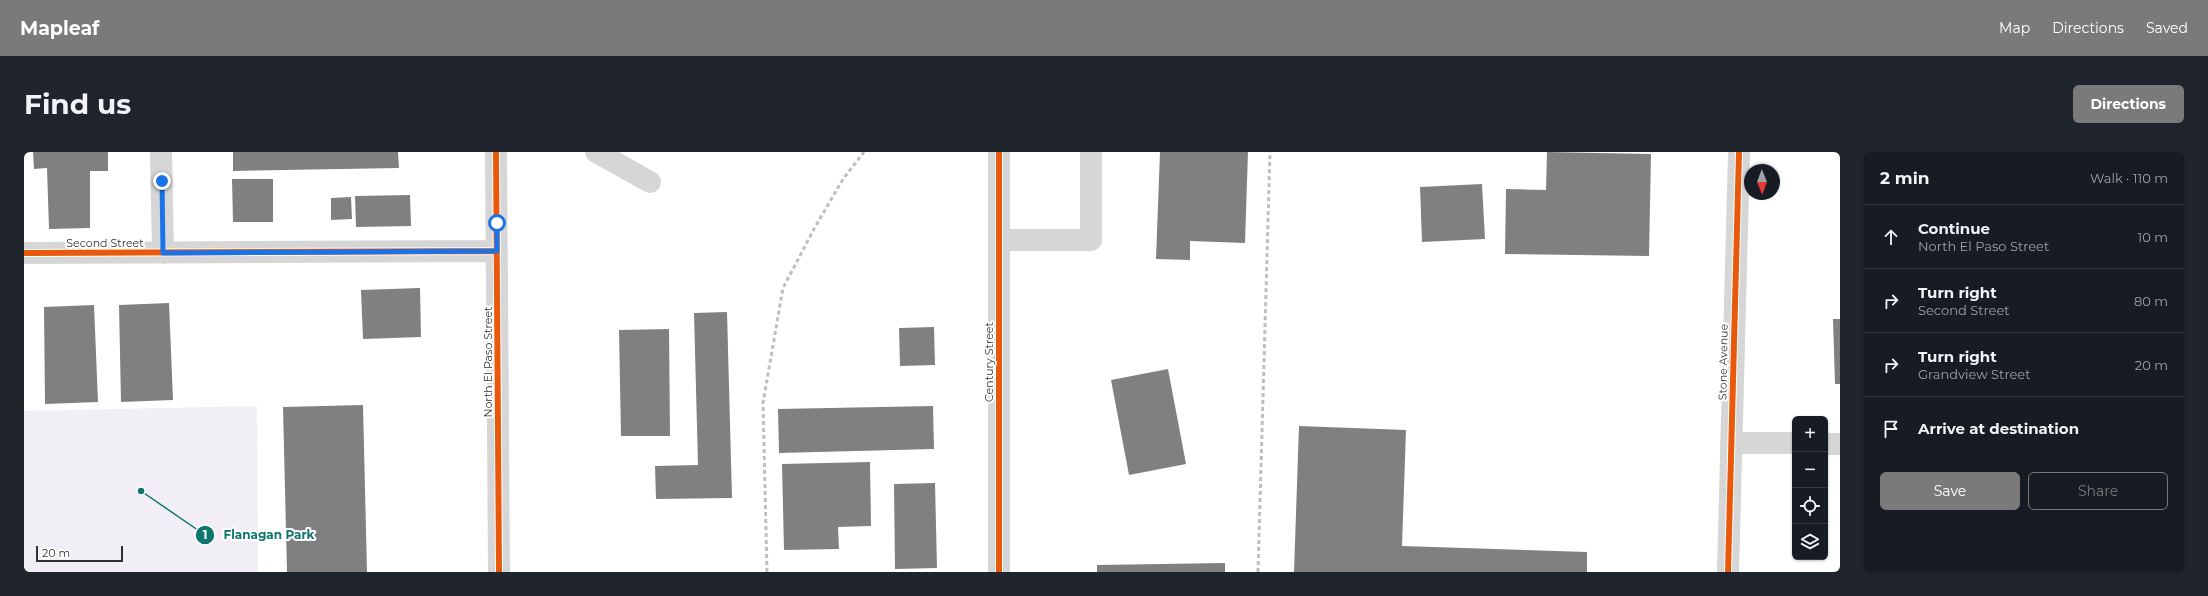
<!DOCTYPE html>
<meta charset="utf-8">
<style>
:root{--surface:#171b24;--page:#20242c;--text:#f1f3f6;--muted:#9ea1a6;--line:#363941;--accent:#7a7a7a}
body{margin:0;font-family:Montserrat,sans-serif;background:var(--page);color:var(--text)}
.controls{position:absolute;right:12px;bottom:12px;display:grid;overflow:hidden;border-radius:6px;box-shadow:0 1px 3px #0004}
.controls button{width:36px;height:36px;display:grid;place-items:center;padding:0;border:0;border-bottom:1px solid var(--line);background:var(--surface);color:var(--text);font:20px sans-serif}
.compass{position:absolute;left:1720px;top:12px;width:36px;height:36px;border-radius:50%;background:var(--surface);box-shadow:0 1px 3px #0004;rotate:179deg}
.scale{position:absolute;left:12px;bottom:10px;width:87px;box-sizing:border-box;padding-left:4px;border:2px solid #323232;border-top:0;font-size:11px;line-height:14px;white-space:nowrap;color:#323232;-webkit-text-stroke:3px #fff;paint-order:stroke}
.stop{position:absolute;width:12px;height:12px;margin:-9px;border:3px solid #1a73e8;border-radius:50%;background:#fff}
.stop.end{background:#1a73e8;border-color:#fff;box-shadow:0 1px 4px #0008}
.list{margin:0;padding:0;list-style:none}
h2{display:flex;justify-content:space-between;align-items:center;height:52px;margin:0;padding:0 16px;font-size:17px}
h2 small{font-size:13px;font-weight:400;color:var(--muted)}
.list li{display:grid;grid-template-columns:26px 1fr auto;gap:12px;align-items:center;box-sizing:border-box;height:64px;padding:0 16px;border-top:1px solid var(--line)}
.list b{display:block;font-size:15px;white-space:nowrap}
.list p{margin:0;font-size:13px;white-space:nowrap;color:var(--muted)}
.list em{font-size:13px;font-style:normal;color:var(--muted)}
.actions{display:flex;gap:8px;padding:12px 16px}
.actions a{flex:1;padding:9px 0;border:1px solid var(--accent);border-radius:6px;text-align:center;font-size:14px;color:var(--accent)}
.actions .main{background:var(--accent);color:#fff}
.icon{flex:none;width:22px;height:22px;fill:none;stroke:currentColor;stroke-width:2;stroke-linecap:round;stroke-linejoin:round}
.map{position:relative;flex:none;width:1816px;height:420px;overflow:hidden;border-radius:6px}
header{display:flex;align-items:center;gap:24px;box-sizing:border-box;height:56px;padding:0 20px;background:var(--accent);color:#fff}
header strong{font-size:19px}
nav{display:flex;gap:22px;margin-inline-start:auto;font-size:14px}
.intro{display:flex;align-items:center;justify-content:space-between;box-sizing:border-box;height:96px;padding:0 24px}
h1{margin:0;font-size:28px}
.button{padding:10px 18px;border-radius:6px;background:var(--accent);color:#fff;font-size:14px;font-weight:700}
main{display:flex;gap:24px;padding:0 24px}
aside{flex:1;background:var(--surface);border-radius:6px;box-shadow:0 1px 3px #0004}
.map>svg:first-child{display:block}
.green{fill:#f2eef6}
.building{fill:#808080}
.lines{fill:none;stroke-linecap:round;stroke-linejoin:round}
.minor{stroke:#d6d6d6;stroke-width:22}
.rail{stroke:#bebebe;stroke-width:3;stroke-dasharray:4 3;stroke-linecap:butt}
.cycleway-casing{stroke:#fff;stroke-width:8}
.cycleway{stroke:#e8590c;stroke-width:6}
.route{stroke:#1a73e8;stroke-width:5}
.labels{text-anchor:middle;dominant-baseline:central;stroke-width:4;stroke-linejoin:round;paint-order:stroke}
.street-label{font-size:11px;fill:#323232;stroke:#fff}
.leader{fill:none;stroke:#0f766e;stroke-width:1.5}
.callout-dot{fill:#0f766e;stroke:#fff;stroke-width:1.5}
.mark-label{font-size:12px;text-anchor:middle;font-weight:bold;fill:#fff}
.callout-label{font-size:12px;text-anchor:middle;font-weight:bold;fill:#0f766e;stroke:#fff;stroke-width:4;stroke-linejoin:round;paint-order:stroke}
</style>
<header>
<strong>Mapleaf</strong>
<nav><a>Map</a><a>Directions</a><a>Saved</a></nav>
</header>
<div class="intro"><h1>Find us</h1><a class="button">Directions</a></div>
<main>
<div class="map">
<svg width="1816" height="420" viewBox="0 0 1816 420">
<rect width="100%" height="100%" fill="#fff"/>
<path class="green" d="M 233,254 L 234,420 L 0,420 L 0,259 Z"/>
<path class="building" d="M 9,0 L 84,0 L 84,19 L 66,19 L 66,76 L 25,77 L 23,16 L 10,17 Z
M 209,0 L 374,0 L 375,16 L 209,19 Z
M 1136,0 L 1224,0 L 1221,91 L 1166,89 L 1166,108 L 1132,107 Z
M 1523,0 L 1627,2 L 1625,104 L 1481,102 L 1482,37 L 1522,38 Z
M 208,27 L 249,27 L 249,70 L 209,70 Z
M 1458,32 L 1461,87 L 1398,90 L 1396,35 Z
M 386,43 L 387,74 L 332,75 L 331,44 Z
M 327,45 L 328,67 L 307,68 L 307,46 Z
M 396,136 L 397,185 L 339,187 L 337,138 Z
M 145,151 L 149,248 L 97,250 L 95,153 Z
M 70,153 L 74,250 L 21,252 L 20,155 Z
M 703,160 L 708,346 L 632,347 L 631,314 L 674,313 L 670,161 Z
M 1809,167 L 1816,167 L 1816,232 L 1811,232 Z
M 910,175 L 911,213 L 876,214 L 875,176 Z
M 645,177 L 646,284 L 597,284 L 595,178 Z
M 1144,217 L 1162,312 L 1105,323 L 1087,228 Z
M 339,253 L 343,420 L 263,420 L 259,255 Z
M 909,254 L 910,297 L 755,301 L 754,257 Z
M 1275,274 L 1382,278 L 1378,394 L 1563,400 L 1563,420 L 1270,420 Z
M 846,310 L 847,374 L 814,375 L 815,397 L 760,398 L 758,312 Z
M 911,331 L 913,416 L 871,417 L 870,332 Z
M 1201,411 L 1201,420 L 1073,420 L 1073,413 Z"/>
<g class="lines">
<path class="minor" d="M 137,0 L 139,101
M 472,0 L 475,420
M 572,0 L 626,30
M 975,0 L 975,420
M 975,88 L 1067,88 L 1067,0
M 0,101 L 473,99
M 1707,291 L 1771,291
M 1801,292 L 1816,292
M 1704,420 L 1715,0"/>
<path class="rail" d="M 743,420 L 739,251 L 759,136 L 790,77 L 819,27 L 840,0
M 1234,420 L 1246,0"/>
<g class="cycleway-casing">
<path id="cycleway" d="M 472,0 L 475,420
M 975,0 L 975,420
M 0,101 L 473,99
M 1704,420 L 1715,0"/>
</g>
<use href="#cycleway" class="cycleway"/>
</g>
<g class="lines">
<path class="route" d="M 138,29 L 139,101 L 473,99 L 473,71"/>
</g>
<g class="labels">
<g class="street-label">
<text x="81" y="91">Second Street</text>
<text transform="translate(464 210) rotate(-90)">North El Paso Street</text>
<text transform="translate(965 210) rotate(-90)">Century Street</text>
<text transform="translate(1699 210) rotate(-89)">Stone Avenue</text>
</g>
</g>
<path class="leader" d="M117 339L181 383"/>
<g class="callout-dot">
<circle cx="117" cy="339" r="4"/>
<circle cx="181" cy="383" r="10"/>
</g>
<g class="mark-label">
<text x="181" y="387">1</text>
</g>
<g class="callout-label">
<text x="245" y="387">Flanagan Park</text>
</g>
</svg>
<div class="controls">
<button>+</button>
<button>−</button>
<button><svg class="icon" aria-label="locate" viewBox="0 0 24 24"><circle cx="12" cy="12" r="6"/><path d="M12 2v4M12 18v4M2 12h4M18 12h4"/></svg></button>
<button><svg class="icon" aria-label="layers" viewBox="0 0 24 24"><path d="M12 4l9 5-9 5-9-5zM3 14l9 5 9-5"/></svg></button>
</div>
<svg class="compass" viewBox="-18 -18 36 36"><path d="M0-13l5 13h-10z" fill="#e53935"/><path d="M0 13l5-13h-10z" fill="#9ea1a6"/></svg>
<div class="scale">20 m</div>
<div class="stop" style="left:473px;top:71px"></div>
<div class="stop end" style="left:138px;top:29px"></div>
</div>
<aside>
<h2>2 min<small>Walk · 110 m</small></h2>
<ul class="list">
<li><svg class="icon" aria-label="ahead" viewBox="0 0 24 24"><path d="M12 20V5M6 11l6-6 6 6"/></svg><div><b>Continue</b><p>North El Paso Street</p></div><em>10 m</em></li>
<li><svg class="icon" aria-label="right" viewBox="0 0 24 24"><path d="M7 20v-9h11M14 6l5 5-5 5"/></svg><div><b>Turn right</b><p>Second Street</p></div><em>80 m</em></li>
<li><svg class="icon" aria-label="right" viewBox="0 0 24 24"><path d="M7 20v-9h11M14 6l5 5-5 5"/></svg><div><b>Turn right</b><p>Grandview Street</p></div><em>20 m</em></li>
<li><svg class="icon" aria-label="arrive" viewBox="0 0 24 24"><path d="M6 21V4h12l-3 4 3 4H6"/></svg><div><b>Arrive at destination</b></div></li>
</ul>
<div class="actions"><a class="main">Save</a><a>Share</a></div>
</aside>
</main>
